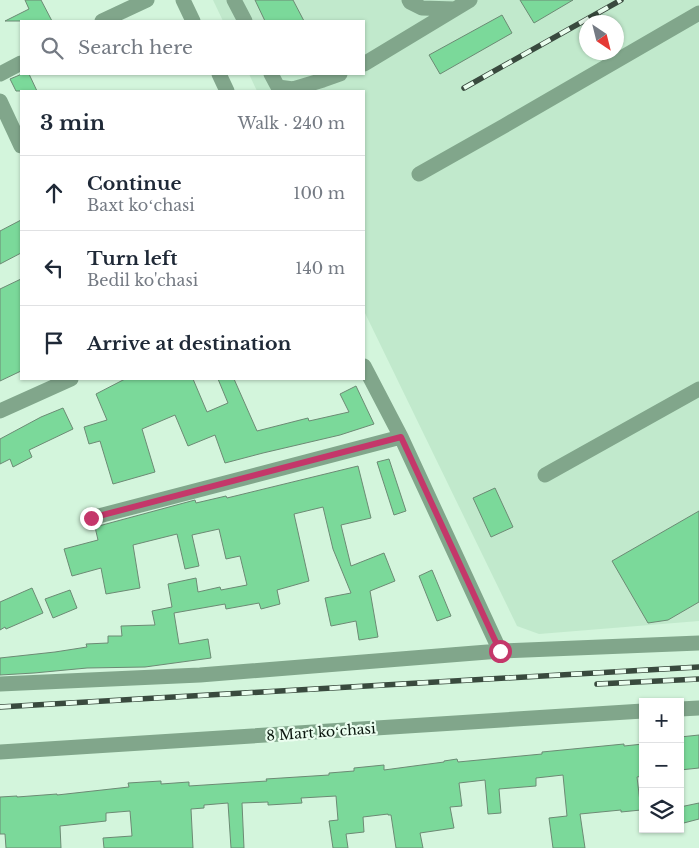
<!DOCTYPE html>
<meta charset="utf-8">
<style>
:root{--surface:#fff;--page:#f6f6f7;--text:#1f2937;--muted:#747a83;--line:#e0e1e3}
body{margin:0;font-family:"Libre Baskerville",serif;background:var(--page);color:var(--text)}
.controls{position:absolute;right:15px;bottom:15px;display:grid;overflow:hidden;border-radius:0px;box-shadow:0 1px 4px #0004}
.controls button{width:45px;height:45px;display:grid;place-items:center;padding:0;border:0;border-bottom:1px solid var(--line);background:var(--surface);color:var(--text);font:25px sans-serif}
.compass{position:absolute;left:579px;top:15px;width:45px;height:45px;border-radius:50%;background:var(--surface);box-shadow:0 1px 4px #0004;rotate:145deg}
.stop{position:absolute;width:15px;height:15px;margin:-11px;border:4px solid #c4376a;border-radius:50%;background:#fff}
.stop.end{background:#c4376a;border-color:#fff;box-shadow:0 1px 5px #0008}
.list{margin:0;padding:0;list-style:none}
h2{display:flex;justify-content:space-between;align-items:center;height:65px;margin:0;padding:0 20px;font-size:21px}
h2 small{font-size:16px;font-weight:400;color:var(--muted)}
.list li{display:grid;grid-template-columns:32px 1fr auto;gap:15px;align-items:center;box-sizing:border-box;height:75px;padding:0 20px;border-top:1px solid var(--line)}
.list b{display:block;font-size:19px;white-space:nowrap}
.list p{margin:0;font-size:16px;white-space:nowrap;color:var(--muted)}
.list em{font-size:16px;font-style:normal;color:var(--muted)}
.icon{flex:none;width:28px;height:28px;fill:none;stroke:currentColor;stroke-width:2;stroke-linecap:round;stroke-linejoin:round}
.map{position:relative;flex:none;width:699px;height:848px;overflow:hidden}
.search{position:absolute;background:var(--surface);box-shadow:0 1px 4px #0004;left:20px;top:20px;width:345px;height:55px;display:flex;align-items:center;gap:12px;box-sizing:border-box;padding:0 18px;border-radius:0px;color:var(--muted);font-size:19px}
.panel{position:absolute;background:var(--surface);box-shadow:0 1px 4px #0004;left:20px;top:90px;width:345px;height:290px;border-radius:0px}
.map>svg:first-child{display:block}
.built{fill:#c1e9cc;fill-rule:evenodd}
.building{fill:#7bd99a;stroke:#6c8a74}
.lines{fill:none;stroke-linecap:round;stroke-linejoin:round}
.minor{stroke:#81a68b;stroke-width:15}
.rail-casing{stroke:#394a3e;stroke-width:5.5}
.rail{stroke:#eafeef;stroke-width:4;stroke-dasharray:11;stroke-linecap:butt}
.route{stroke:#c4376a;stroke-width:6}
.labels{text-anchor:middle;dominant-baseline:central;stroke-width:4.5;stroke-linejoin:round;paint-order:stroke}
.street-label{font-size:14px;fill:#0a160e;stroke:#eafeef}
</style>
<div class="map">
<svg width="699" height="848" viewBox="0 0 699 848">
<rect width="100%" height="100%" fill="#d3f5dc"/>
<path class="built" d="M 213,0 L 699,0 L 699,621 L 539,634 L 517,626 L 364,311 L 364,91 L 257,91 L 249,74 L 364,74 L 364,21 L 223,21 ZM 586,22 L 616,22 L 616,52 L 586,52 Z"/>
<path class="building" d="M 25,0 L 41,0 L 52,21 L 5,21 L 29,9 Z
M 255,0 L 293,0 L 304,21 L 265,21 Z
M 520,0 L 573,0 L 534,23 Z
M 502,15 L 512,33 L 440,74 L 429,55 Z
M 22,74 L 29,74 L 37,91 L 16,91 L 10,79 Z
M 21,220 L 21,253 L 0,264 L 0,231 Z
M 21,279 L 21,371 L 0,381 L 0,289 Z
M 125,379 L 193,379 L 207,412 L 228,403 L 218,379 L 234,379 L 257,431 L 308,418 L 309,421 L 349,412 L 340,394 L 356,386 L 374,424 L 340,435 L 263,453 L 225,463 L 215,435 L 188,446 L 175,415 L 142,429 L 155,472 L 113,484 L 100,441 L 89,444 L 84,427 L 107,420 L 96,394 Z
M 63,408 L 73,429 L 29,450 L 32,457 L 13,467 L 10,459 L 0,464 L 0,439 L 41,417 Z
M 389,459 L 406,511 L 394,515 L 377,462 Z
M 358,466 L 371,518 L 341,525 L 351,566 L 384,553 L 395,581 L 370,591 L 378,637 L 359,640 L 356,621 L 331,626 L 325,598 L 351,593 L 333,549 L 323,507 L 294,514 L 309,581 L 277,590 L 280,604 L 261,609 L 259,603 L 226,609 L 225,604 L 174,613 L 179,644 L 208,639 L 211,658 L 145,667 L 87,668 L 34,673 L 0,675 L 0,658 L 55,652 L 87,647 L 86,644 L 108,643 L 108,636 L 122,636 L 121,626 L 155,625 L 152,611 L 172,607 L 168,584 L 196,578 L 198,592 L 220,587 L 221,590 L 247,585 L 240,556 L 226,559 L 219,529 L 192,535 L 199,566 L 185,569 L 177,534 L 133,545 L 140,588 L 106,594 L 101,568 L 72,576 L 64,549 L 98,540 L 95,527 L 195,500 L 196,503 L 226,496 L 227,498 Z
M 495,488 L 513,527 L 491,537 L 473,498 Z
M 699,511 L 699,602 L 668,620 L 648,623 L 612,561 Z
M 432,570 L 451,616 L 437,621 L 419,576 Z
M 32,588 L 43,613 L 6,629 L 5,627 L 0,630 L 0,602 Z
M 70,590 L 77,608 L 53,618 L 45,599 Z
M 699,735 L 699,768 L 680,770 L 680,737 Z
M 624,744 L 624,746 L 643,744 L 643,776 L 637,777 L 641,810 L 621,812 L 621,810 L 580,814 L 585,848 L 553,848 L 549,818 L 567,816 L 563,775 L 536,778 L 536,786 L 499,789 L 501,813 L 488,814 L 485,780 L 459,783 L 462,806 L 450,807 L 454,828 L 420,833 L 423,848 L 396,848 L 391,815 L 388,815 L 388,814 L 363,817 L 364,832 L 346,834 L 348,848 L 333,848 L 329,821 L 338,820 L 336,796 L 301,798 L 302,803 L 268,805 L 268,802 L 242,803 L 244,848 L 231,848 L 228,803 L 204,805 L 204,808 L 191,809 L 193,848 L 104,848 L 103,838 L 132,836 L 130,811 L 106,813 L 106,821 L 60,826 L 61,848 L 6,848 L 5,834 L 0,834 L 0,797 L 17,796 L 17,797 L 57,794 L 57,795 L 129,787 L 128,783 L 161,781 L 161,784 L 189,782 L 189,786 L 267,781 L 266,779 L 329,775 L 329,773 L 354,771 L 354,768 L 384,765 L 384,770 L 444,762 L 444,761 L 457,759 L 458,762 L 542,754 L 542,752 Z
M 699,803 L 699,819 L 680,824 L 680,807 Z"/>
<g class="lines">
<path class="minor" d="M 183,0 L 193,21
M 234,0 L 245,21
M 409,0 L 410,2 L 422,8 L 455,9
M 102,21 L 147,0
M 364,64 L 470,0
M 0,74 L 21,63
M 219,74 L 227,91
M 271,74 L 278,87 L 293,89 L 323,80 L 340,74
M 0,101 L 21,146
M 419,174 L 504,126 L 699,13
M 364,366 L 401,437 L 500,651
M 0,411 L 71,379
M 545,475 L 699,389
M 91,518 L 401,437
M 0,684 L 200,675 L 500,651 L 699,643
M 680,709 L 699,708
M 0,752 L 643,711"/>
<g class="rail-casing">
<path id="rail" d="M 464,88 L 621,0
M 597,684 L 699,679
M 0,707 L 699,667"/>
</g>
<use href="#rail" class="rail"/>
</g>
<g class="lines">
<path class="route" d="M 91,518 L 401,437 L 500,651"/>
</g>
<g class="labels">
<g class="street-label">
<text transform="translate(321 732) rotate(-4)">8 Mart koʻchasi</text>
</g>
</g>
</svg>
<div class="controls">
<button>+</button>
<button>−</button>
<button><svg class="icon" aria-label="layers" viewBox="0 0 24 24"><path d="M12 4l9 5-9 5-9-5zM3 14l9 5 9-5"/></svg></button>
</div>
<svg class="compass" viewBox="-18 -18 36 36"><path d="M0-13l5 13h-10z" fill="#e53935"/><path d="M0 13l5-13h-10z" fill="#747a83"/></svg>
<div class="stop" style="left:500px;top:651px"></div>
<div class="stop end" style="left:91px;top:518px"></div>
<div class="search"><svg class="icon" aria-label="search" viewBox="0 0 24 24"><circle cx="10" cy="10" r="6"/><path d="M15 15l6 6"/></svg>Search here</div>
<section class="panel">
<h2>3 min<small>Walk · 240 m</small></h2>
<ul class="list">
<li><svg class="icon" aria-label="ahead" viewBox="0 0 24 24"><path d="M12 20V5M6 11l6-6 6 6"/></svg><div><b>Continue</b><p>Baxt koʻchasi</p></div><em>100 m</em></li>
<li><svg class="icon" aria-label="left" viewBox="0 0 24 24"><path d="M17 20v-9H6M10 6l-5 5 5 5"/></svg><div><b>Turn left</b><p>Bedil ko'chasi</p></div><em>140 m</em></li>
<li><svg class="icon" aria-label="arrive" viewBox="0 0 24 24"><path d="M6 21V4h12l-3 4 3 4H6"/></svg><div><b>Arrive at destination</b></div></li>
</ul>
</section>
</div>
